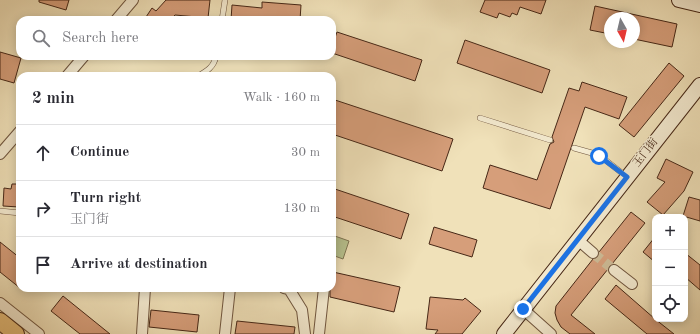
<!DOCTYPE html>
<meta charset="utf-8">
<style>
:root{--surface:#fff;--page:#f7f7f7;--text:#2b2b33;--muted:#7c7c81;--line:#e1e1e2}
body{margin:0;font-family:"Old Standard TT","Noto Serif SC",serif;background:var(--page);color:var(--text)}
.controls{position:absolute;right:12px;bottom:12px;display:grid;overflow:hidden;border-radius:8px;box-shadow:0 2px 10px #0003}
.controls button{width:36px;height:36px;display:grid;place-items:center;padding:0;border:0;border-bottom:1px solid var(--line);background:var(--surface);color:var(--text);font:20px sans-serif}
.compass{position:absolute;left:604px;top:12px;width:36px;height:36px;border-radius:50%;background:var(--surface);box-shadow:0 2px 10px #0003;rotate:172deg}
.stop{position:absolute;width:12px;height:12px;margin:-9px;border:3px solid #1a73e8;border-radius:50%;background:#fff}
.stop.end{background:#1a73e8;border-color:#fff;box-shadow:0 1px 4px #0008}
.list{margin:0;padding:0;list-style:none}
h2{display:flex;justify-content:space-between;align-items:center;height:52px;margin:0;padding:0 16px;font-size:17px}
h2 small{font-size:13px;font-weight:400;color:var(--muted)}
.list li{display:grid;grid-template-columns:26px 1fr auto;gap:12px;align-items:center;box-sizing:border-box;height:56px;padding:0 16px;border-top:1px solid var(--line)}
.list b{display:block;font-size:15px;white-space:nowrap}
.list p{margin:0;font-size:13px;white-space:nowrap;color:var(--muted)}
.list em{font-size:13px;font-style:normal;color:var(--muted)}
.icon{flex:none;width:22px;height:22px;fill:none;stroke:currentColor;stroke-width:2;stroke-linecap:round;stroke-linejoin:round}
.map{position:relative;flex:none;width:700px;height:334px;overflow:hidden}
.search{position:absolute;background:var(--surface);box-shadow:0 2px 10px #0003;left:16px;top:16px;width:320px;height:44px;display:flex;align-items:center;gap:10px;box-sizing:border-box;padding:0 14px;border-radius:12px;color:var(--muted);font-size:15px}
.panel{position:absolute;background:var(--surface);box-shadow:0 2px 10px #0003;left:16px;top:72px;width:320px;height:220px;border-radius:12px}
.map>svg:first-child{display:block}
.green{fill:#b8c390;stroke:#7f7553}
.building{fill:#d69e7a;stroke:#462716}
.lines{fill:none;stroke-linecap:round;stroke-linejoin:round}
.street-tunnel{stroke:#cebc98;stroke-width:10;stroke-dasharray:10 5;stroke-linecap:butt}
.lane-casing{stroke:#70563f;stroke-width:6}
.street-casing{stroke:#70563f;stroke-width:12}
.secondary-casing{stroke:#462716;stroke-width:16}
.primary-casing{stroke:#462716;stroke-width:18}
.lane{stroke:#f5ecd2;stroke-width:5}
.street{stroke:#f5ecd2;stroke-width:10}
.secondary{stroke:#f5ecd2;stroke-width:14}
.primary{stroke:#e8c07c;stroke-width:16}
.route{stroke:#1a73e8;stroke-width:5}
.labels{text-anchor:middle;dominant-baseline:central;stroke-width:3;stroke-linejoin:round;paint-order:stroke}
.street-label{font-size:11px;fill:#462716;stroke:#f5ecd2}
</style>
<div class="map">
<svg width="700" height="334" viewBox="0 0 700 334">
<rect width="100%" height="100%" fill="#f0e1b9"/>
<filter id="stains"><feTurbulence type="fractalNoise" baseFrequency=".005" numOctaves="4"/><feColorMatrix values="0 0 0 0 .2 0 0 0 0 .09 0 0 0 0 .02 0 0 0 .5 -.17"/></filter>
<radialGradient id="worn" r=".72"><stop offset=".6" stop-color="#630" stop-opacity="0"/><stop offset="1" stop-color="#630" stop-opacity=".3"/></radialGradient>
<path class="green" d="M 332,235 L 349,241 L 343,259 L 332,255 Z"/>
<path class="building" d="M 39,0 L 69,0 L 66,10 L 39,2 Z
M 166,0 L 210,0 L 208,18 L 175,15 L 170,20 L 144,20 L 152,8 L 156,11 Z
M 485,0 L 546,0 L 541,14 L 520,7 L 517,15 L 512,13 L 510,17 L 499,13 L 497,18 L 480,12 Z
M 262,2 L 301,5 L 300,20 L 231,20 L 232,5 L 262,8 Z
M 595,6 L 677,24 L 672,47 L 634,39 L 634,18 L 610,18 L 610,34 L 590,30 Z
M 337,32 L 422,60 L 415,81 L 332,53 L 332,46 Z
M 465,40 L 550,70 L 542,93 L 457,63 Z
M 0,52 L 21,58 L 14,83 L 0,79 Z
M 669,63 L 684,76 L 634,137 L 619,125 Z
M 582,82 L 627,97 L 619,119 L 585,107 L 550,209 L 483,188 L 490,165 L 537,180 L 550,144 L 554,142 L 552,137 L 569,88 L 579,91 Z
M 332,99 L 453,139 L 442,171 L 332,134 Z
M 666,159 L 693,172 L 684,191 L 663,215 L 647,202 L 665,182 L 657,178 Z
M 12,184 L 20,184 L 19,207 L 3,206 L 4,188 L 11,189 Z
M 332,188 L 409,214 L 401,239 L 332,216 Z
M 689,197 L 700,200 L 700,221 L 683,216 Z
M 631,212 L 645,223 L 571,315 L 595,334 L 570,334 L 561,327 L 557,320 L 555,313 L 556,306 L 593,259 L 598,257 L 599,252 Z
M 434,227 L 477,240 L 472,257 L 429,244 Z
M 655,237 L 655,262 L 643,252 Z
M 0,242 L 20,258 L 20,288 L 0,272 Z
M 685,253 L 700,265 L 700,290 L 685,277 Z
M 333,272 L 400,287 L 394,312 L 330,297 L 330,288 L 332,288 Z
M 616,285 L 655,319 L 674,334 L 647,334 L 605,299 Z
M 63,296 L 110,334 L 80,334 L 51,311 Z
M 430,297 L 463,300 L 465,298 L 481,311 L 462,334 L 435,334 L 438,330 L 426,329 Z
M 151,310 L 199,315 L 197,332 L 149,327 Z
M 237,321 L 295,327 L 294,334 L 235,334 Z"/>
<g class="lines">
<path class="street-tunnel" d="M 593,253 L 614,270"/>
<g class="lane-casing">
<path id="lane" d="M 222,20 L 225,0
M 186,76 L 187,76
M 198,76 C 207,71 214,67 216,56
M 480,118 L 550,140
M 574,148 L 599,155 L 627,177
M 0,211 L 20,213"/>
</g>
<g class="street-casing">
<path id="street" d="M 116,20 L 133,0
M 67,76 L 84,56
M 0,154 L 20,131
M 578,240 L 593,253
M 614,270 L 632,284
M 284,288 L 289,289 L 302,310 L 305,334
M 0,303 L 39,334
M 523,309 L 551,334
M 142,334 L 145,288
M 225,334 L 230,288
M 319,334 L 324,288"/>
</g>
<g class="secondary-casing">
<path id="secondary" d="M 679,0 L 700,5
M 504,334 L 700,85"/>
</g>
<g class="primary-casing">
<path id="primary" d="M 0,321 L 16,334"/>
</g>
<use href="#lane" class="lane"/>
<use href="#street" class="street"/>
<use href="#secondary" class="secondary"/>
<use href="#primary" class="primary"/>
</g>
<g class="lines">
<path class="route" d="M 523,309 L 627,177 L 599,156"/>
</g>
<g class="labels">
<g class="street-label">
<text transform="translate(646 153) rotate(-52)">玉门街</text>
</g>
</g>
<rect width="100%" height="100%" filter="url(#stains)"/>
<rect width="100%" height="100%" fill="url(#worn)"/>
</svg>
<div class="controls">
<button>+</button>
<button>−</button>
<button><svg class="icon" aria-label="locate" viewBox="0 0 24 24"><circle cx="12" cy="12" r="6"/><path d="M12 2v4M12 18v4M2 12h4M18 12h4"/></svg></button>
</div>
<svg class="compass" viewBox="-18 -18 36 36"><path d="M0-13l5 13h-10z" fill="#e53935"/><path d="M0 13l5-13h-10z" fill="#7c7c81"/></svg>
<div class="stop" style="left:599px;top:156px"></div>
<div class="stop end" style="left:523px;top:309px"></div>
<div class="search"><svg class="icon" aria-label="search" viewBox="0 0 24 24"><circle cx="10" cy="10" r="6"/><path d="M15 15l6 6"/></svg>Search here</div>
<section class="panel">
<h2>2 min<small>Walk · 160 m</small></h2>
<ul class="list">
<li><svg class="icon" aria-label="ahead" viewBox="0 0 24 24"><path d="M12 20V5M6 11l6-6 6 6"/></svg><div><b>Continue</b></div><em>30 m</em></li>
<li><svg class="icon" aria-label="right" viewBox="0 0 24 24"><path d="M7 20v-9h11M14 6l5 5-5 5"/></svg><div><b>Turn right</b><p>玉门街</p></div><em>130 m</em></li>
<li><svg class="icon" aria-label="arrive" viewBox="0 0 24 24"><path d="M6 21V4h12l-3 4 3 4H6"/></svg><div><b>Arrive at destination</b></div></li>
</ul>
</section>
</div>
